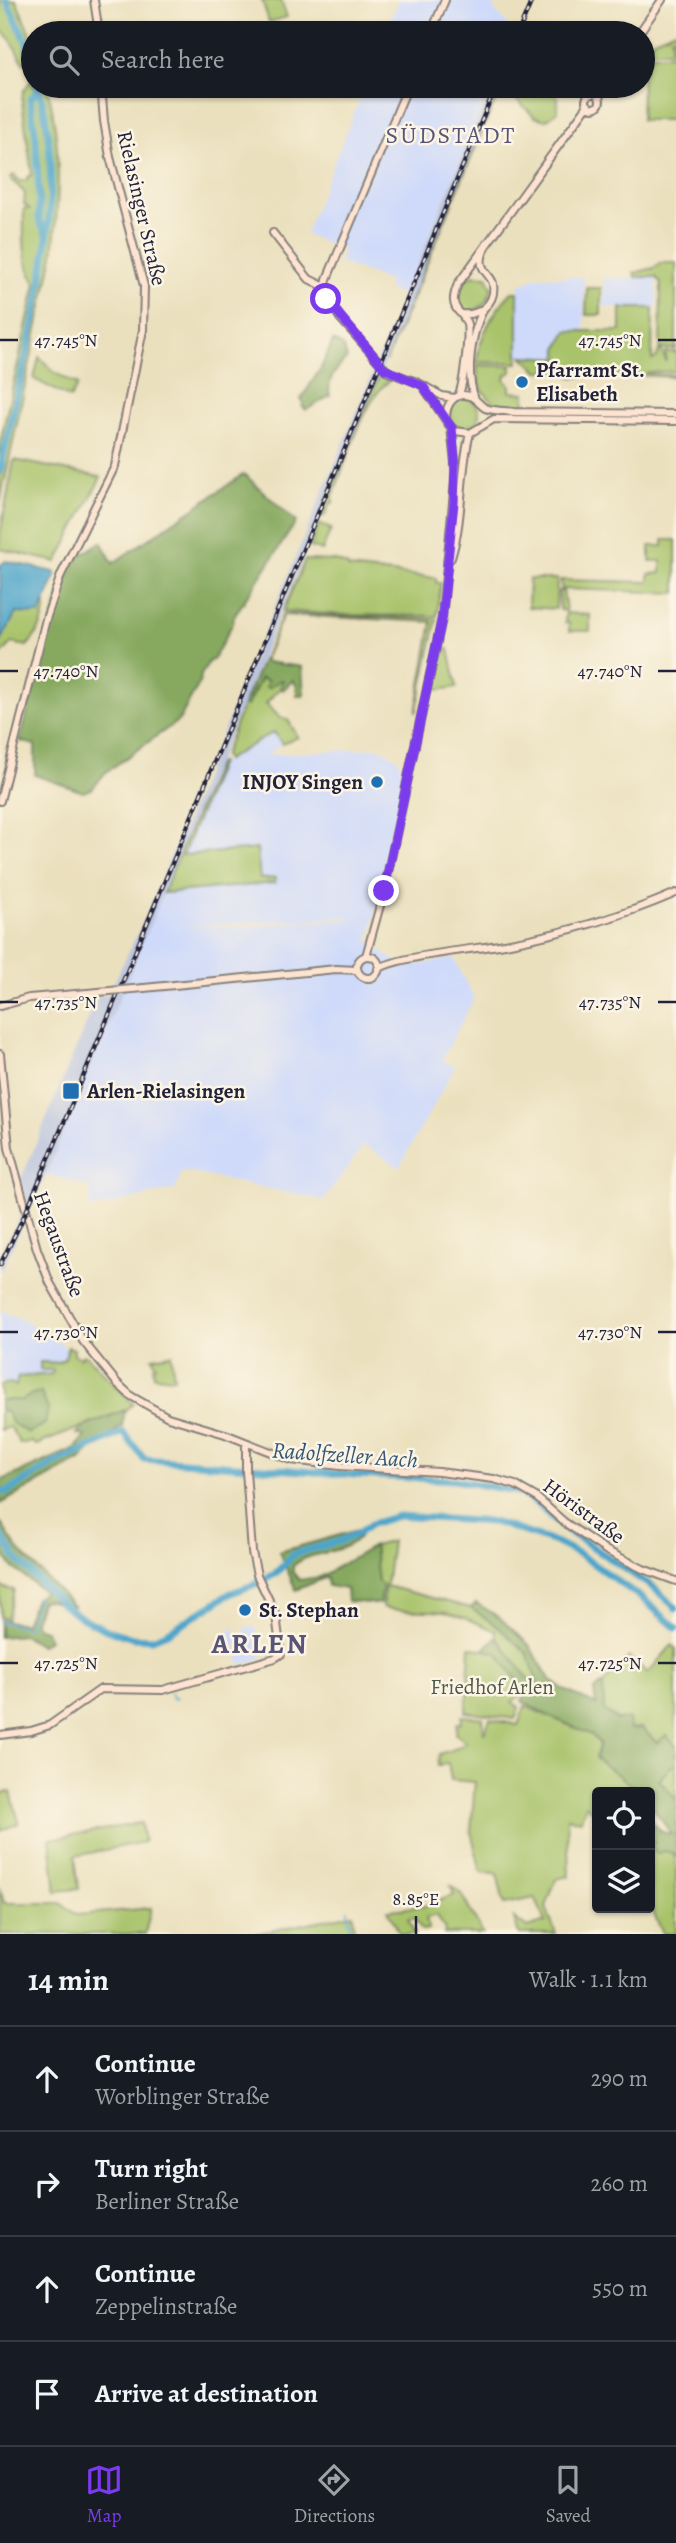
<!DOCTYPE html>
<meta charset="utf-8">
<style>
:root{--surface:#171b24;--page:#20242c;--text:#f1f3f6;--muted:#9ea1a6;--line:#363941;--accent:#7c3aed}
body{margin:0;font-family:Alegreya,serif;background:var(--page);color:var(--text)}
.controls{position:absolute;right:21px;bottom:21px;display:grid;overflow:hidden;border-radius:7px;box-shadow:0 2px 5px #0004}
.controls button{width:63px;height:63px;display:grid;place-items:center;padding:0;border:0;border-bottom:2px solid var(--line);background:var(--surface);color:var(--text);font:35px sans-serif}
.stop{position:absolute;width:21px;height:21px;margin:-16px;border:5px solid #7c3aed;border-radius:50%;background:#fff}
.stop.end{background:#7c3aed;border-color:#fff;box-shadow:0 2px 7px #0008}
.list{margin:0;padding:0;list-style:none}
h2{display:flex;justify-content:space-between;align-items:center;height:91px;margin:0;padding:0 28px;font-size:30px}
h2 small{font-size:23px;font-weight:400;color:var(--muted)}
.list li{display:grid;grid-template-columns:46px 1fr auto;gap:21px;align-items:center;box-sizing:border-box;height:105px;padding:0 28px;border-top:2px solid var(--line)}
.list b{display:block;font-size:26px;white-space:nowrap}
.list p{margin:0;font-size:23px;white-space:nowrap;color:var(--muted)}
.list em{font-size:23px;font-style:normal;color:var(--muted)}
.icon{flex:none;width:38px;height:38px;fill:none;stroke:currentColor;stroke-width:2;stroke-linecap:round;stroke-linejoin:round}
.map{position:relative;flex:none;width:676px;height:1934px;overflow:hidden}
.search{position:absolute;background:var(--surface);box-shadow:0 2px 5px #0004;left:21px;right:21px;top:21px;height:77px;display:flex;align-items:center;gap:18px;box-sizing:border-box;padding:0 24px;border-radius:38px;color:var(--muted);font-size:26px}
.sheet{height:511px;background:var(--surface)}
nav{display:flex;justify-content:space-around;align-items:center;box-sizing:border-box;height:98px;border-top:2px solid var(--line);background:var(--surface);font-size:19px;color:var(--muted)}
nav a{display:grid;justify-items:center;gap:4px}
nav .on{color:var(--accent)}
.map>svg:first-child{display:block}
.built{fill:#cfdafa;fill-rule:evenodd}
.industrial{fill:#bac4de}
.green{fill:#a8c36a;stroke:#657252;stroke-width:2}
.forest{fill:#86a95e;stroke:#54664c;stroke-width:2}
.water{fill:#4ea5ca;stroke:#386482;stroke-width:2}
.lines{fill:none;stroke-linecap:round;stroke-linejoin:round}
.stream{stroke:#4ea5ca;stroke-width:2}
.river{stroke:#4ea5ca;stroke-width:7}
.secondary-casing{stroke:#86817c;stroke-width:10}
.secondary{stroke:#fde4d1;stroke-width:6}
.rail-casing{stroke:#22223b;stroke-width:4.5}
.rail{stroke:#fcf5e5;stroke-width:2;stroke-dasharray:5;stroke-linecap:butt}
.secondary-bridge-casing{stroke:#86817c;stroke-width:10;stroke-linecap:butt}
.secondary-bridge{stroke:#fde4d1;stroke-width:6}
.route{stroke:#7c3aed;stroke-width:9}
.ticks{fill:none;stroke:#22223b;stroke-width:2.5}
.poi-dot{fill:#1f6fb2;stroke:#fcf5e5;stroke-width:2.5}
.labels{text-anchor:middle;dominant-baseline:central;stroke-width:5;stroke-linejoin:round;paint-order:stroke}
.street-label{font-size:21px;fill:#22223b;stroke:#fcf5e5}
.poi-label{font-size:21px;font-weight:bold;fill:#22223b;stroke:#fcf5e5;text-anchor:start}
.park-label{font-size:21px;fill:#515a4b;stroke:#fcf5e5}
.water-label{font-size:23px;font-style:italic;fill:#345674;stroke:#fcf5e5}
.quarter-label{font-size:24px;letter-spacing:2px;fill:#585577;stroke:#fcf5e5}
.district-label{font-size:28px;font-weight:bold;letter-spacing:2px;fill:#585577;stroke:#fcf5e5}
.ticks-label{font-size:18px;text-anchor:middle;fill:#22223b;stroke:#fcf5e5;stroke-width:5;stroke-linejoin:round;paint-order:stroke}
</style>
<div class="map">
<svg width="676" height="1934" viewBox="0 0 676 1934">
<rect width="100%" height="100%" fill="#fcf5e5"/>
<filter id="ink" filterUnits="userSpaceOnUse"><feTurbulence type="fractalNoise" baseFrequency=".0143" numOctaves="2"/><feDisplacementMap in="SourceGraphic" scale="14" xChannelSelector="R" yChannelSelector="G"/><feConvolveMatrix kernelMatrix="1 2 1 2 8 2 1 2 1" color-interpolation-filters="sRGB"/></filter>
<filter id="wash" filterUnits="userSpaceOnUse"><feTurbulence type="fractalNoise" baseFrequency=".00686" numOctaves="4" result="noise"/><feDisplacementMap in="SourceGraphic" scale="28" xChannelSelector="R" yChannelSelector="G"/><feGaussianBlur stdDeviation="1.57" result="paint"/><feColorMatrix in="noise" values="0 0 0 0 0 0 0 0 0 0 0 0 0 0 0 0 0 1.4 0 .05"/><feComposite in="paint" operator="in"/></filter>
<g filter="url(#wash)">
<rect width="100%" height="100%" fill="#ebe0bd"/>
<path class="built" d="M 399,0 L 499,0 L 493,8 L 514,32 L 384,33 Z
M 365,86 L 491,86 L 404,296 L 387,289 L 390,282 L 339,262 L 344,250 L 305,234 Z
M 536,277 L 584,277 L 584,331 L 567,331 L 558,348 L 558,358 L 519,356 L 519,285 Z
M 656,277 L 657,307 L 604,307 L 604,278 Z
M 274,731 L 282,744 L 266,755 L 379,748 L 398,759 L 402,771 L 403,788 L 370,936 L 367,938 L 384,953 L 406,967 L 454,958 L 474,998 L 442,1060 L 455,1067 L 399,1167 L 364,1145 L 324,1200 L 182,1171 L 176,1189 L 90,1209 L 90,1187 L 46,1174 L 163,893 L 275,883 L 260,879 L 257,849 L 183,855 L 220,763 ZM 349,917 L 350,919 L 236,927 L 182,927 Z
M 0,1311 L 21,1319 L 63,1345 L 66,1349 L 65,1358 L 57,1361 L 52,1374 L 19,1377 L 16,1386 L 11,1384 L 0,1385 Z
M 234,1627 L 236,1636 L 245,1635 L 245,1628 L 256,1627 L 261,1656 L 259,1660 L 240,1665 L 236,1645 L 231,1645 L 228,1635 L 230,1628 Z"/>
<path class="industrial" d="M 492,86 L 500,86 L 46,1174 L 0,1273 L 0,1258 L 27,1202 L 21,1179 L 98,996 L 108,995 L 147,914 Z"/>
<path class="green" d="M 0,0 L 16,0 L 33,41 L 33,60 L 23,63 L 11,40 L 0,29 Z
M 262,0 L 281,0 L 287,17 L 269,22 Z
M 676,30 L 676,37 L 671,37 L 671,41 L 676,38 L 676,47 L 673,47 L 671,43 L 671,47 L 676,48 L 676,51 L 643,51 L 643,47 L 656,38 Z
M 643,55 L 676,55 L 676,120 L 641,120 Z
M 33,77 L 33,86 L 47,86 C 62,142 59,198 53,255 L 0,502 L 0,443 L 36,283 C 21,263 24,233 24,209 L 29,209 L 24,204 L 25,193 L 10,178 L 14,175 L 20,181 L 26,181 L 29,176 L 32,175 L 22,101 L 23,92 Z
M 500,86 L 503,86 L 489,115 L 386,361 Z
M 514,86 L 547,86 L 558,98 L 557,112 L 546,120 L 535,117 L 516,99 Z
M 661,263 L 676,263 L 676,349 L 660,349 L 661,283 L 656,277 L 636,277 L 634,273 L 654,268 Z
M 471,275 L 487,276 L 492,289 C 487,304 481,310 465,312 L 457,307 C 456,294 457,281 471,275 Z
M 587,288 L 601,288 L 601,315 L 586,315 Z
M 512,292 L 518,292 L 518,363 L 476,362 C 481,334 492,312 512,292 Z
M 621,308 L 653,308 L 652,360 L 657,357 L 659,350 L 662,351 L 666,362 L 666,352 L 676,352 L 676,371 L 646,373 L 676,375 L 676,377 L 606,374 L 573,377 L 563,372 L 538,371 L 522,356 L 558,358 L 558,348 L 567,331 L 621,331 Z
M 39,357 L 55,373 L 78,385 L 70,398 L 34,379 Z
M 477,365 L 511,366 L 511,372 L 506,375 L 505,380 L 510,385 L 510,392 L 525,393 L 525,406 L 494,403 C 481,392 477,381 477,365 Z
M 381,372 L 388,379 L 388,382 C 365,398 344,467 333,496 L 333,503 L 330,503 L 326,514 L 319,519 Z
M449 413a15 15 0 1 1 30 0a15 15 0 1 1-30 0Z
M 14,460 L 101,477 L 57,562 L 0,549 L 0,534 Z
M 319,524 L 331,529 L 322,551 L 310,547 Z
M 663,540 L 676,540 L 676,593 L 563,589 L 566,611 L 560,610 L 559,591 L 562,590 L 560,580 L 649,582 L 649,574 L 661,573 L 661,561 L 650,561 L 650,546 L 663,546 Z
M 305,560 L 336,561 L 348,566 L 348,568 L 436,578 L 436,583 L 441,583 L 437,616 L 347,615 L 283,611 Z
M 529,579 L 557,579 L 556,609 L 528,607 Z
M 45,599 C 47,617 39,633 27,646 L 12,643 L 0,656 L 0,639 L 16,610 Z
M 566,613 L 590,615 L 590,631 L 569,631 L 569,623 L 565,623 Z
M 283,614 L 437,619 L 416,713 L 432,622 L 283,615 L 264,660 Z
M 441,648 L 449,649 L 457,687 L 439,690 L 433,686 Z
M 261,678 L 268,681 L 284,680 L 283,685 L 266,703 L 279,717 L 288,720 L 298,737 L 282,744 L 274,732 L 226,760 L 224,755 L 243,705 L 247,706 Z
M 220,763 L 183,855 L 257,849 L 260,879 L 275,878 L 275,883 L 163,893 L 217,765 Z
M 68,1347 L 74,1349 L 74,1354 L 80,1358 L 83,1355 L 87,1356 L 133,1404 L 125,1410 L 36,1445 L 31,1441 L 20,1444 L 10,1427 L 0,1430 L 0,1385 L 11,1383 L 16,1386 L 18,1377 L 52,1374 L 53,1370 L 40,1370 L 40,1362 C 47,1362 61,1365 65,1357 C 67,1354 66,1350 68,1347 Z
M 171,1354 L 174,1378 L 154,1376 L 153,1367 L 156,1366 L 152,1357 Z
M 392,1541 L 386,1586 L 471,1608 L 498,1627 L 528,1654 L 538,1682 L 531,1682 L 496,1637 L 496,1631 C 481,1625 465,1617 449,1613 C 427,1608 402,1614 382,1607 L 385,1586 L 378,1582 L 374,1546 Z
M 0,1587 L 14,1590 L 7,1619 L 0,1617 Z
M 672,1645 L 676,1649 L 676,1746 L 666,1736 L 657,1743 L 642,1728 L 630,1729 L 604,1710 L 603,1684 L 629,1657 L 648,1673 Z
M 470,1647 L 497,1653 L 525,1691 L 512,1702 L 519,1707 L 515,1719 L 466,1712 Z
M 525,1706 L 592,1735 L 641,1792 L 597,1792 L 597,1817 L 586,1805 L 581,1820 L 567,1818 L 569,1876 L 556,1879 L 546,1907 L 556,1934 L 519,1934 L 514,1918 L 527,1928 L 546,1922 L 535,1898 L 504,1904 L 497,1873 L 481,1872 L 471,1831 L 475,1782 L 451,1780 L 448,1763 L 438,1766 L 439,1754 L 457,1748 L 466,1742 L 456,1734 L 457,1723 L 461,1723 L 462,1716 L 483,1718 L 484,1734 L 490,1719 L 518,1725 Z
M 676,1765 L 676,1799 L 659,1780 L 670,1767 Z
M 11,1792 L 19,1823 L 0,1831 L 0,1793 Z
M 141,1823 L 144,1842 L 75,1856 L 79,1889 L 56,1891 L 50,1839 Z
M 650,1838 L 664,1851 L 673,1853 L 676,1859 L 676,1934 L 663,1934 L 650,1905 Z
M 450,1885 L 461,1894 L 483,1934 L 444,1934 L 445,1930 L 437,1915 L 426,1918 L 429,1929 L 422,1930 L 414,1918 L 408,1919 L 415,1934 L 400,1934 L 388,1910 L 425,1906 L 454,1895 Z
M 0,1887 L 4,1903 L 60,1903 L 77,1915 L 151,1908 L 145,1934 L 0,1934 Z
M 353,1914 L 355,1934 L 255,1934 Z"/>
<path class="forest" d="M 333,341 L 343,346 L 347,358 C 336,370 326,379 330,396 L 306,410 L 302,406 L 304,404 L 301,399 L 321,368 Z
M 244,474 L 296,522 L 233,618 L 234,621 L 213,660 L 209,661 L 201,675 L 200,682 L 179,720 L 105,773 L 92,789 L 83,792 L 35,775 L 35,745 L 20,741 L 43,649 L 68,568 L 78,557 L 101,542 L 113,563 Z
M 263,659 L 266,662 L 302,667 L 304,695 L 297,696 L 297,687 L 293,680 L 283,690 L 280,688 L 283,680 L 280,680 L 269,688 L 266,687 L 268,681 L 261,678 L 246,706 L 243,705 Z
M 41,1393 L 48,1409 L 45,1424 L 28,1433 L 12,1423 L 7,1412 L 0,1409 L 0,1400 L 22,1400 L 32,1394 Z
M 125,1410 L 122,1426 L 90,1450 L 80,1460 L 0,1504 L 0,1481 L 76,1448 L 85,1436 L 77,1434 L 81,1428 Z
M 0,1522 L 17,1548 L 73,1606 L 68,1610 C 59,1604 51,1598 41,1601 L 34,1623 L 38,1628 L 46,1630 L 49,1640 L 41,1645 L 24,1635 L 0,1637 L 0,1620 L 25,1624 L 35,1599 L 44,1592 L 12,1567 L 1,1550 L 6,1548 L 0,1540 Z
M 365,1528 C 362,1532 359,1538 355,1541 C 337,1555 311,1550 293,1566 L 293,1572 L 299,1580 L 320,1577 L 374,1546 L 378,1582 L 383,1585 L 380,1604 L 347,1601 L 346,1589 L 328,1586 L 327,1577 L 296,1590 L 279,1552 Z
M 476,1603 L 499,1617 L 529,1645 L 550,1679 L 561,1688 L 596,1705 L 594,1691 L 603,1684 L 604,1710 L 617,1720 L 629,1719 L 630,1729 L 642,1728 L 657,1743 L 666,1735 L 676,1746 L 676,1765 L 670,1767 L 659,1780 L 676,1799 L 676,1859 L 673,1853 L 664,1851 L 657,1854 L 650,1847 L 655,1842 L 650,1838 L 650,1819 L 662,1832 L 671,1834 L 650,1803 L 650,1792 L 641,1792 L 595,1758 L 600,1743 L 592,1735 L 549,1716 L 522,1701 L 525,1691 L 497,1653 L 484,1649 L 496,1637 L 531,1682 L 537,1682 L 528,1654 L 498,1627 L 471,1608 Z"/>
<path class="water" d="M 6,561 L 55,572 L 56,575 L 40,614 L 16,613 L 1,641 L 0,565 Z"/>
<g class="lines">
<path class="stream" d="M 40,1589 L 41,1585
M 0,1621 L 28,1628 L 38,1596
M 170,1693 L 174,1699 L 177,1698
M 348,1910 L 351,1934"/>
<path class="river" d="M 6,0 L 26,41 L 33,68
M 37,86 L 36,93 L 30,99 L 36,138 L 39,195
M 39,199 L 39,220 L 47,235
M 0,471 C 24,352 74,206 38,86
M 0,1491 L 7,1492 L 51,1465 L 123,1432 L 144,1459 L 356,1475 L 455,1480 L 509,1490 L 523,1494 L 537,1504 L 561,1526 L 654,1588 L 676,1608
M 0,1534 L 15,1557 L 60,1602 L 82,1618 L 107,1630 L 133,1638 L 152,1639 L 167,1633 L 231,1593 L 256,1584 L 275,1574 L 294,1554 L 340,1541 L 357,1534 L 371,1524 L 398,1516 L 493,1522 L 555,1542 L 579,1554 L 643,1599 L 676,1628"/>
</g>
</g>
<g filter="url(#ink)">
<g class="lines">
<g class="secondary-casing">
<path id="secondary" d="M 94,0 L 99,33
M 431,33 L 445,0
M 639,33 L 662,0
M 408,86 L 327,279 L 325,294 L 340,318 L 388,372 L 417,382 L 442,396 L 454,398
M586 101a7 7 0 1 1 14 0a7 7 0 1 1-14 0Z
M 599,97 L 605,86
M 273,233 L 309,279 L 325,287
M 487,243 C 484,251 480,257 482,265 C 484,273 492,277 493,284 C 496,304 479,316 461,314 C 451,305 453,296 458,284 L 588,105
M 423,386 L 449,425 L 455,431 L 470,433 L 494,419 L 676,421
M 458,396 C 464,386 469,335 467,324 C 466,320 463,317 461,314
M 475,399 C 465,373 471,335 483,310
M 446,418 C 446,403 456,390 472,397 C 477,400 480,405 485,408 C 493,411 505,411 514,412 L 676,414
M 451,558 C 464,517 459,474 470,433
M 0,801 L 46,619 L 61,575 L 115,466 L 143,330 L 144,286 L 110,157 L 104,121 L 101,86
M 366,956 L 384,891 L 442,618 L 456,471 L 451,428
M357 967a11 11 0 1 1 22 0a11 11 0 1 1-22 0Z
M 378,969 C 397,956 477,949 505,944 C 564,933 621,917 676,893
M 144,988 L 336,969 L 357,970
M 0,1006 L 29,998 L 87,993
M 0,1054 L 9,1148 L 37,1249 L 50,1283 L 83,1341 L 117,1383 L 131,1396 L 168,1417 L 225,1434 L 291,1460 L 340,1466 L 439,1472 L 494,1479 L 515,1485 L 536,1497 L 564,1522 L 607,1551 L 643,1569 L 676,1581
M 0,1735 L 31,1731 L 50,1725 L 101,1689 L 163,1690 L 275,1658 L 281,1654 L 276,1615 L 257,1575 L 252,1552 L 246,1471 L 246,1443"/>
</g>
<use href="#secondary" class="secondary"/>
<g class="rail-casing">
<path id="rail" d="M 518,33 L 532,0
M 0,1265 L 26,1212 L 76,1094 L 496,86"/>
</g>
<use href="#rail" class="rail"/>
<g class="secondary-bridge-casing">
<path id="secondary-bridge" d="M 87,993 L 144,988"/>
</g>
<use href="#secondary-bridge" class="secondary-bridge"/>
</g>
</g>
<g class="lines" filter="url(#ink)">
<path class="route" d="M 326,299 L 385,369 L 423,386 L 452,428 L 455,460 L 454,502 L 442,618 L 384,891"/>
</g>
<path class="ticks" d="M 0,340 L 18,340M 658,340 L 676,340M 0,671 L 18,671M 658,671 L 676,671M 0,1002 L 18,1002M 658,1002 L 676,1002M 0,1332 L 18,1332M 658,1332 L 676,1332M 0,1663 L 18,1663M 658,1663 L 676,1663M 416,1916 L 416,1934"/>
<g class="poi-dot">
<circle cx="522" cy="382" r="7"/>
<circle cx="377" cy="782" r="7"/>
<rect x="62" y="1082" width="18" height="18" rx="3.5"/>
<circle cx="245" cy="1610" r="7"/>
</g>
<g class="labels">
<g class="street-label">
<text transform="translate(142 208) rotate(77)">Rielasinger Straße</text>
<text transform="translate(59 1244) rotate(70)">Hegaustraße</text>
<text transform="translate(584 1511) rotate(36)">Höristraße</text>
</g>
<g class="poi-label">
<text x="536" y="370">Pfarramt St.<tspan x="536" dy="24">Elisabeth</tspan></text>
<text x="363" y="782" text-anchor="end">INJOY Singen</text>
<text x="87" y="1091">Arlen-Rielasingen</text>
<text x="259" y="1610">St. Stephan</text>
</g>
<g class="park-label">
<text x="492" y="1687">Friedhof Arlen</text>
</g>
<g class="water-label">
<text transform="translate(345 1455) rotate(4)">Radolfzeller Aach</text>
</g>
<g class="quarter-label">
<text x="451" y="135">SÜDSTADT</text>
</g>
<g class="district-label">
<text x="260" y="1644">ARLEN</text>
</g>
</g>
<g class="ticks-label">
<text x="66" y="346">47.745°N</text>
<text x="610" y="346">47.745°N</text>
<text x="66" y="677">47.740°N</text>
<text x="610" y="677">47.740°N</text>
<text x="66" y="1008">47.735°N</text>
<text x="610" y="1008">47.735°N</text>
<text x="66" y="1338">47.730°N</text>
<text x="610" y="1338">47.730°N</text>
<text x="66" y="1669">47.725°N</text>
<text x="610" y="1669">47.725°N</text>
<text x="416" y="1905">8.85°E</text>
</g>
</svg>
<div class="controls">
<button><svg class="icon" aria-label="locate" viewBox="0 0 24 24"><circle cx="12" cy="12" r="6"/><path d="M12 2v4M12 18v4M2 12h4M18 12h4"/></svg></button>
<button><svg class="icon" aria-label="layers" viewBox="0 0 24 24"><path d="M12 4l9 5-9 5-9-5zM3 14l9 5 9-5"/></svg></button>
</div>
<div class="stop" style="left:326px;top:299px"></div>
<div class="stop end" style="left:384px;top:891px"></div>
<div class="search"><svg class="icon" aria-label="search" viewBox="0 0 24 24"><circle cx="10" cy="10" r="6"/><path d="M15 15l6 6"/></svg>Search here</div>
</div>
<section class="sheet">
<h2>14 min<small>Walk · 1.1 km</small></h2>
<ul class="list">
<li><svg class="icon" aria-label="ahead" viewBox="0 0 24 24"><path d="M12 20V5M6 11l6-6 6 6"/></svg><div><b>Continue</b><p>Worblinger Straße</p></div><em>290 m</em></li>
<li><svg class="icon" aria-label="right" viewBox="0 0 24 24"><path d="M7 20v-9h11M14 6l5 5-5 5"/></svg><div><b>Turn right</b><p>Berliner Straße</p></div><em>260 m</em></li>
<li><svg class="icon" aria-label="ahead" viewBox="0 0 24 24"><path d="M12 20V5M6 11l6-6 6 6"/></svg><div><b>Continue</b><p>Zeppelinstraße</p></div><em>550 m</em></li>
<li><svg class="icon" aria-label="arrive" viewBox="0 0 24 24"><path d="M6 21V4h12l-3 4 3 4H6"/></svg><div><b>Arrive at destination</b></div></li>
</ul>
</section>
<nav>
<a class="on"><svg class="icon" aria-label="map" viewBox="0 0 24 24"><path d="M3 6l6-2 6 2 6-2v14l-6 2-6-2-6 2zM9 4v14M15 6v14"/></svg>Map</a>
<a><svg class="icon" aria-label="directions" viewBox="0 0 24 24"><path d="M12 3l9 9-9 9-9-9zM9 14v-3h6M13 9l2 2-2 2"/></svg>Directions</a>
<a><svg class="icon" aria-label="saved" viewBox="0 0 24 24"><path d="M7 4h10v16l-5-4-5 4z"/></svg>Saved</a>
</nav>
